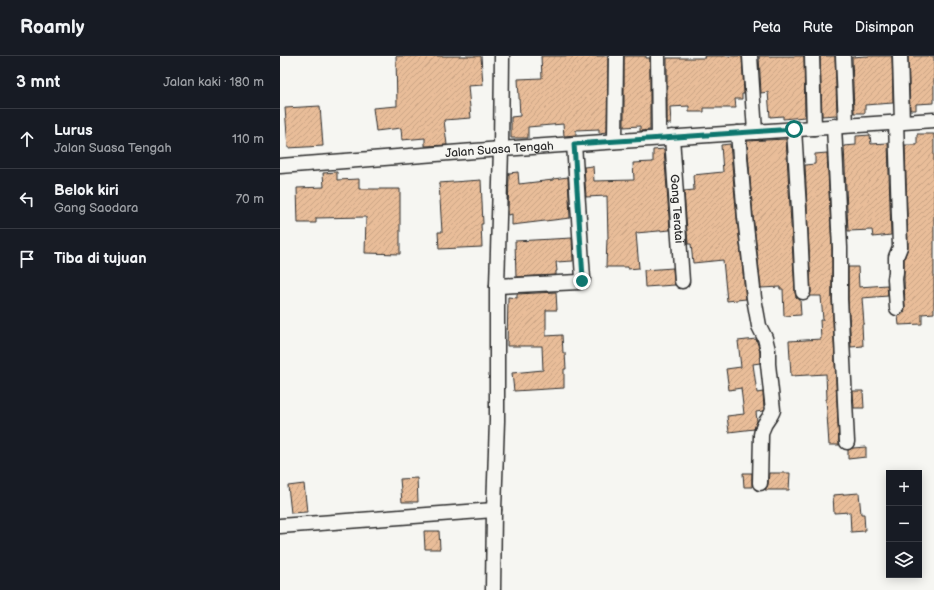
<!DOCTYPE html>
<html lang="id">
<meta charset="utf-8">
<style>
:root{--surface:#171b24;--page:#20242c;--text:#f1f3f6;--muted:#9ea1a6;--line:#363941}
body{margin:0;font-family:"Balsamiq Sans",sans-serif;background:var(--page);color:var(--text)}
.controls{position:absolute;right:12px;bottom:12px;display:grid;overflow:hidden;border-radius:0px;box-shadow:0 2px 10px #0003}
.controls button{width:36px;height:36px;display:grid;place-items:center;padding:0;border:0;border-bottom:1px solid var(--line);background:var(--surface);color:var(--text);font:20px sans-serif}
.stop{position:absolute;width:12px;height:12px;margin:-9px;border:3px solid #0f766e;border-radius:50%;background:#fff}
.stop.end{background:#0f766e;border-color:#fff;box-shadow:0 1px 4px #0008}
.list{margin:0;padding:0;list-style:none}
h2{display:flex;justify-content:space-between;align-items:center;height:52px;margin:0;padding:0 16px;font-size:17px}
h2 small{font-size:13px;font-weight:400;color:var(--muted)}
.list li{display:grid;grid-template-columns:26px 1fr auto;gap:12px;align-items:center;box-sizing:border-box;height:60px;padding:0 16px;border-top:1px solid var(--line)}
.list b{display:block;font-size:15px;white-space:nowrap}
.list p{margin:0;font-size:13px;white-space:nowrap;color:var(--muted)}
.list em{font-size:13px;font-style:normal;color:var(--muted)}
.icon{flex:none;width:22px;height:22px;fill:none;stroke:currentColor;stroke-width:2;stroke-linecap:round;stroke-linejoin:round}
.map{position:relative;flex:none;width:654px;height:534px;overflow:hidden}
header{display:flex;align-items:center;gap:24px;box-sizing:border-box;height:56px;padding:0 20px;background:var(--surface);border-bottom:1px solid var(--line)}
header strong{font-size:19px}
nav{display:flex;gap:22px;margin-inline-start:auto;font-size:14px}
main{display:flex}
aside{flex:1;background:var(--surface)}
.map>svg:first-child{display:block}
.building{fill:url(#building-hatch);stroke:#2b2b2b}
.lines{fill:none;stroke-linecap:round;stroke-linejoin:round}
.minor-casing{stroke:#2b2b2b;stroke-width:17}
.minor{stroke:#f6f6f2;stroke-width:14}
.route{stroke:#0f766e;stroke-width:5}
.labels{text-anchor:middle;dominant-baseline:central;stroke-width:3.5;stroke-linejoin:round;paint-order:stroke}
.street-label{font-size:12px;fill:#2b2b2b;stroke:#f6f6f2}
</style>
<header>
<strong>Roamly</strong>
<nav><a>Peta</a><a>Rute</a><a>Disimpan</a></nav>
</header>
<main>
<aside>
<h2>3 mnt<small>Jalan kaki · 180 m</small></h2>
<ul class="list">
<li><svg class="icon" aria-label="ahead" viewBox="0 0 24 24"><path d="M12 20V5M6 11l6-6 6 6"/></svg><div><b>Lurus</b><p>Jalan Suasa Tengah</p></div><em>110 m</em></li>
<li><svg class="icon" aria-label="left" viewBox="0 0 24 24"><path d="M17 20v-9H6M10 6l-5 5 5 5"/></svg><div><b>Belok kiri</b><p>Gang Saodara</p></div><em>70 m</em></li>
<li><svg class="icon" aria-label="arrive" viewBox="0 0 24 24"><path d="M6 21V4h12l-3 4 3 4H6"/></svg><div><b>Tiba di tujuan</b></div></li>
</ul>
</aside>
<div class="map">
<svg width="654" height="534" viewBox="0 0 654 534">
<defs>
<pattern id="building-hatch" width="6" height="6" patternUnits="userSpaceOnUse"><rect width="6" height="6" fill="#e9bd99"/><path d="M-1 1l2-2M0 6l6-6M5 7l2-2" fill="none" stroke="#c8a384"/></pattern>
</defs>
<rect width="100%" height="100%" fill="#f6f6f2"/>
<filter id="ink" filterUnits="userSpaceOnUse"><feTurbulence type="fractalNoise" baseFrequency=".025" numOctaves="2"/><feDisplacementMap in="SourceGraphic" scale="8" xChannelSelector="R" yChannelSelector="G"/><feConvolveMatrix kernelMatrix="1 2 1 2 8 2 1 2 1" color-interpolation-filters="sRGB"/></filter>
<g filter="url(#ink)">
<path class="building" d="M 116,0 L 201,0 L 203,29 L 188,30 L 191,62 L 164,64 L 167,89 L 145,90 L 145,82 L 122,84 L 121,72 L 96,75 L 93,52 L 117,50 Z
M 261,0 L 328,0 L 327,76 L 319,77 L 319,73 L 296,74 L 296,79 L 284,80 L 283,68 L 248,71 L 248,82 L 231,82 L 231,61 L 240,60 L 238,23 L 262,22 Z
M 344,0 L 366,0 L 366,2 L 370,2 L 370,74 L 360,75 L 360,70 L 344,71 Z
M 424,0 L 462,0 L 464,38 L 462,38 L 462,43 L 455,43 L 456,52 L 424,52 L 424,56 L 409,56 L 409,50 L 390,51 L 391,68 L 387,68 L 387,2 L 425,2 Z
M 479,0 L 524,0 L 525,61 L 503,63 L 503,60 L 490,61 L 488,36 L 481,37 Z
M 540,0 L 555,0 L 557,59 L 542,60 Z
M 585,0 L 612,0 L 613,47 L 585,49 L 585,57 L 574,57 L 572,1 Z
M 628,0 L 654,0 L 654,47 L 636,48 L 636,54 L 630,54 Z
M 40,50 L 43,90 L 8,92 L 5,52 Z
M 637,78 L 654,78 L 654,257 L 642,258 L 642,268 L 619,269 L 618,260 L 621,259 L 624,256 L 625,252 L 624,223 L 624,203 L 628,191 L 625,89 L 637,89 Z
M 590,79 L 591,88 L 608,87 L 611,179 L 593,181 L 592,174 L 568,175 L 564,90 L 576,89 L 576,80 Z
M 506,83 L 515,236 L 516,241 L 520,244 L 521,259 L 504,260 L 503,233 L 500,233 L 500,231 L 481,232 L 473,160 L 467,85 Z
M 450,88 L 457,162 L 466,243 L 447,245 L 443,204 L 413,207 L 411,188 L 408,188 L 404,135 L 414,134 L 413,119 L 443,116 L 441,89 Z
M 384,93 L 390,174 L 356,177 L 359,212 L 348,213 L 348,211 L 326,211 L 327,183 L 328,183 L 327,140 L 306,141 L 304,111 L 313,110 L 314,125 L 354,124 L 353,107 L 373,106 L 373,94 Z
M 547,97 L 552,192 L 552,243 L 559,389 L 549,389 L 546,343 L 547,343 L 546,318 L 511,320 L 509,285 L 541,283 L 540,264 L 543,264 L 541,240 L 530,240 L 531,236 L 525,109 L 535,108 L 535,98 Z
M 57,116 L 57,124 L 79,123 L 79,133 L 120,133 L 120,198 L 85,197 L 86,161 L 36,162 L 36,167 L 18,167 L 17,132 L 44,131 L 43,117 Z
M 238,116 L 239,128 L 273,124 L 273,123 L 288,121 L 290,162 L 232,169 L 232,158 L 228,159 L 229,117 Z
M 201,124 L 203,168 L 201,168 L 202,191 L 159,193 L 158,176 L 162,176 L 159,127 Z
M 292,182 L 293,205 L 276,206 L 277,215 L 276,215 L 276,219 L 236,221 L 235,185 Z
M 568,211 L 578,211 L 579,231 L 607,229 L 608,240 L 582,242 L 584,268 L 582,268 L 583,290 L 571,291 L 568,243 Z
M 393,212 L 394,226 L 395,229 L 365,231 L 364,214 Z
M 276,236 L 277,254 L 266,254 L 266,280 L 282,279 L 283,297 L 285,297 L 286,313 L 284,313 L 284,332 L 234,335 L 232,317 L 263,314 L 262,290 L 227,290 L 228,241 L 237,242 L 237,238 Z
M 476,283 L 480,295 L 480,307 L 473,308 L 477,337 L 483,336 L 484,353 L 483,355 L 476,356 L 477,365 L 474,373 L 449,376 L 447,360 L 464,358 L 461,332 L 449,334 L 446,313 L 461,311 L 458,285 Z
M 573,335 L 583,335 L 584,352 L 574,352 Z
M 586,391 L 586,401 L 568,403 L 568,394 L 573,392 Z
M 463,417 L 472,417 L 472,431 L 464,431 Z
M 489,417 L 510,417 L 509,434 L 485,434 L 487,431 L 488,428 Z
M 137,422 L 138,446 L 122,446 L 120,423 Z
M 24,428 L 27,456 L 11,457 L 8,430 Z
M 579,437 L 581,458 L 584,458 L 585,475 L 571,476 L 570,456 L 554,457 L 553,439 Z
M 144,475 L 159,475 L 160,493 L 145,493 Z"/>
<g class="lines">
<g class="minor-casing">
<g id="minor">
<path d="M 378,0 L 379,82"/>
<path d="M 470,0 L 475,76"/>
<path d="M 532,0 L 534,72"/>
<path d="M 563,0 L 566,69"/>
<path d="M 620,0 L 622,66"/>
<path d="M 616,66 L 620,191 L 616,201 L 616,216 L 615,223 L 617,252"/>
<path d="M 554,70 L 560,192 L 560,243 L 567,386"/>
<path d="M 514,73 L 519,153 L 523,236"/>
<path d="M 458,77 L 465,161 L 474,242 L 479,270 L 485,282 L 488,294 L 488,308 L 493,354 C 491,361 485,365 483,372 C 482,373 481,379 481,379 L 480,427"/>
<path id="s1" d="M 392,81 L 402,225"/>
<path d="M 335,85 L 336,0"/>
<path id="s2" d="M 0,110 L 221,93 L 654,64"/>
<path d="M 217,230 L 299,226 L 302,225 L 303,222 L 294,88"/>
<path d="M 0,470 L 214,454"/>
<path d="M 213,534 L 214,454 L 217,365 L 217,230 L 221,93 L 222,0"/>
</g>
</g>
<use href="#minor" class="minor"/>
</g>
</g>
<g class="lines" filter="url(#ink)">
<path class="route" d="M 302,225 L 303,222 L 294,88 L 514,73"/>
</g>
<g class="labels">
<g class="street-label">
<text stroke="none"><textPath href="#s2" startOffset="220">Jalan Suasa Tengah</textPath></text>
<text stroke="none"><textPath href="#s1" startOffset="72">Gang Teratai</textPath></text>
</g>
</g>
</svg>
<div class="controls">
<button>+</button>
<button>−</button>
<button><svg class="icon" aria-label="layers" viewBox="0 0 24 24"><path d="M12 4l9 5-9 5-9-5zM3 14l9 5 9-5"/></svg></button>
</div>
<div class="stop" style="left:514px;top:73px"></div>
<div class="stop end" style="left:302px;top:225px"></div>
</div>
</main>
